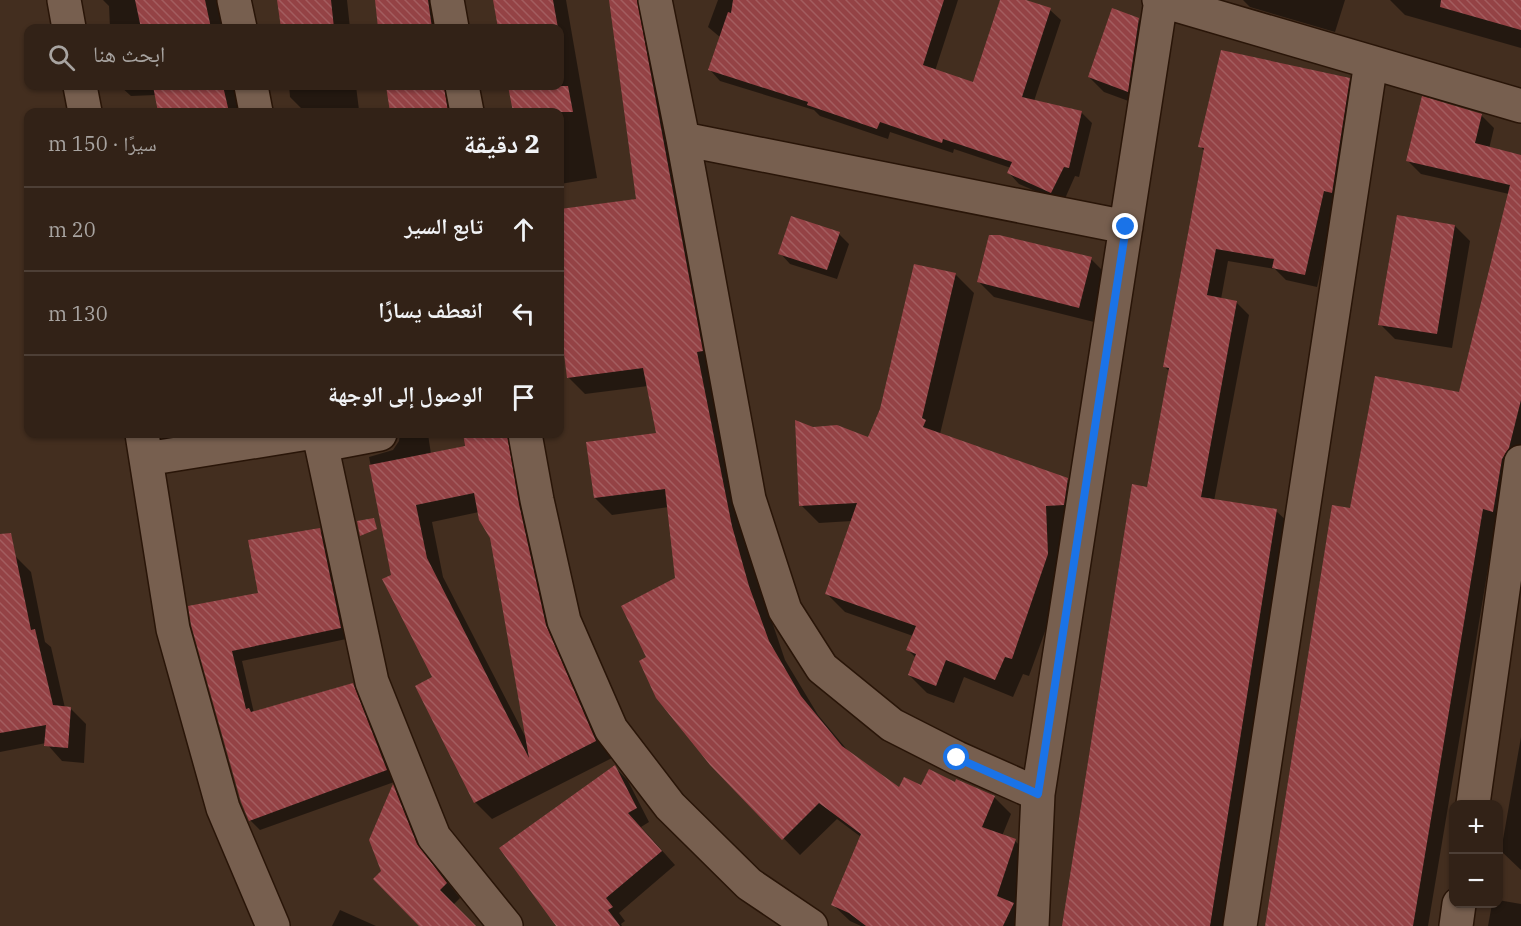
<!DOCTYPE html>
<html lang="ar">
<meta charset="utf-8">
<style>
:root{--surface:#322217;--page:#3d2f24;--text:#f1f3f6;--muted:#a8a4a1;--line:#4d3f36}
body{margin:0;font-family:"IBM Plex Serif","Noto Naskh Arabic",serif;background:var(--page);color:var(--text);direction:rtl}
.controls{position:absolute;right:18px;bottom:18px;display:grid;overflow:hidden;border-radius:12px;box-shadow:0 2px 4px #0004}
.controls button{width:54px;height:54px;display:grid;place-items:center;padding:0;border:0;border-bottom:2px solid var(--line);background:var(--surface);color:var(--text);font:30px sans-serif}
.stop{position:absolute;width:18px;height:18px;margin:-14px;border:4px solid #1a73e8;border-radius:50%;background:#fff}
.stop.end{background:#1a73e8;border-color:#fff;box-shadow:0 2px 6px #0008}
.list{margin:0;padding:0;list-style:none}
h2{display:flex;justify-content:space-between;align-items:center;height:78px;margin:0;padding:0 24px;font-size:26px}
h2 small{font-size:20px;font-weight:400;color:var(--muted)}
.list li{display:grid;grid-template-columns:39px 1fr auto;gap:18px;align-items:center;box-sizing:border-box;height:84px;padding:0 24px;border-top:2px solid var(--line)}
.list b{display:block;font-size:22px;white-space:nowrap}
.list em{font-size:20px;font-style:normal;color:var(--muted)}
.icon{flex:none;width:33px;height:33px;fill:none;stroke:currentColor;stroke-width:2;stroke-linecap:round;stroke-linejoin:round}
.map{position:relative;flex:none;width:1521px;height:926px;overflow:hidden;direction:ltr}
.search{position:absolute;background:var(--surface);box-shadow:0 2px 4px #0004;left:24px;top:24px;width:540px;height:66px;display:flex;align-items:center;gap:15px;box-sizing:border-box;padding:0 21px;border-radius:12px;color:var(--muted);font-size:22px}
.panel{position:absolute;background:var(--surface);box-shadow:0 2px 4px #0004;left:24px;top:108px;width:540px;height:330px;border-radius:12px;direction:rtl}
.map>svg:first-child{display:block}
.shadow{fill:#0007;fill-rule:evenodd}
.building{fill:url(#building-back-hatch);fill-rule:evenodd}
.lines{fill:none;stroke-linecap:round;stroke-linejoin:round}
.minor-casing{stroke:#291508;stroke-width:36}
.minor{stroke:#775f4f;stroke-width:33}
.route{stroke:#1a73e8;stroke-width:8}
</style>
<div class="map">
<svg width="1521" height="926" viewBox="0 0 1521 926">
<defs>
<pattern id="building-back-hatch" width="6" height="6" patternUnits="userSpaceOnUse" patternTransform="scale(1.5)"><rect width="6" height="6" fill="#944245"/><path d="M-1 5l2 2M0 0l6 6M5-1l2 2" fill="none" stroke="#a35d5f"/></pattern>
</defs>
<rect width="100%" height="100%" fill="#432e1f"/>
<path class="shadow" d="M 103,0 L 219,0 L 225,28 L 110,28 L 109,6 Z
M 279,0 L 347,0 L 350,28 L 282,28 Z
M 376,0 L 443,0 L 447,28 L 380,28 Z
M 495,0 L 566,0 L 597,178 L 560,184 L 560,112 L 515,112 L 510,86 L 560,86 L 560,28 L 500,28 Z
M 610,0 L 664,0 L 748,544 L 766,604 L 785,660 L 818,715 L 849,752 L 900,789 L 956,784 L 994,797 L 1011,814 L 1002,836 L 1015,841 L 1032,857 L 1016,907 L 1030,921 L 1028,926 L 861,926 L 850,921 L 833,905 L 861,837 L 837,819 L 800,855 L 711,764 L 648,658 L 677,579 L 669,507 L 612,515 L 595,498 L 658,434 L 648,386 L 585,394 L 568,377 L 560,310 L 560,210 L 638,201 Z
M 718,0 L 958,0 L 935,71 L 974,84 L 1002,0 L 1022,0 L 1050,10 L 1061,20 L 1034,101 L 1081,112 L 1092,123 L 1079,177 L 1075,176 L 1063,203 L 1019,184 L 1009,173 L 1011,168 L 954,149 L 953,153 L 890,132 L 888,139 L 820,116 L 814,110 L 720,81 L 710,70 L 721,38 L 708,27 Z
M 1243,0 L 1345,0 L 1335,32 L 1250,7 Z
M 1390,0 L 1521,0 L 1521,48 L 1405,15 Z
M 1138,19 L 1153,34 L 1142,106 L 1104,92 L 1089,77 Z
M 1349,79 L 1361,92 L 1317,287 L 1286,280 L 1275,269 L 1228,261 L 1221,299 L 1236,302 L 1249,315 L 1214,501 L 1276,511 L 1289,523 L 1224,926 L 1063,926 L 1170,372 L 1165,367 L 1205,152 L 1200,146 Z
M 120,86 L 237,86 L 242,112 L 160,112 L 156,95 L 131,96 Z
M 289,86 L 356,86 L 359,110 L 305,112 L 290,97 Z
M 388,86 L 465,86 L 462,112 L 392,112 Z
M 1481,115 L 1494,128 L 1489,149 L 1521,157 L 1521,462 L 1506,524 L 1496,521 L 1428,926 L 1267,926 L 1351,509 L 1460,394 L 1509,194 L 1421,174 L 1408,161 Z
M 1455,226 L 1470,241 L 1452,348 L 1395,339 L 1380,324 Z
M 839,234 L 849,244 L 837,279 L 790,264 L 780,253 Z
M 1091,259 L 1106,274 L 1094,322 L 994,297 L 979,282 Z
M 915,265 L 956,275 L 974,293 L 940,434 L 1067,479 L 1085,497 L 1081,523 L 1063,524 L 1066,573 L 1029,676 L 1023,674 L 1013,697 L 964,677 L 954,703 L 927,693 L 909,675 L 916,658 L 908,650 L 913,636 L 845,612 L 827,594 L 852,521 L 819,523 L 801,505 L 812,428 L 868,439 L 881,410 Z
M 400,434 L 428,434 L 431,454 L 465,447 L 463,434 L 513,434 L 562,643 L 612,758 L 492,819 L 475,802 L 434,678 L 393,576 L 369,457 L 393,450 L 399,441 ZM 479,512 L 491,537 L 526,738 L 443,577 L 432,522 Z
M 319,530 L 330,540 L 351,638 L 242,661 L 254,713 L 353,684 L 363,695 L 397,781 L 260,830 L 250,820 L 193,625 L 260,594 Z
M 15,556 L 31,572 L 45,642 L 51,647 L 65,708 L 70,708 L 86,724 L 84,763 L 62,761 L 46,743 L 0,752 L 0,559 Z
M 1521,737 L 1521,870 L 1501,851 Z
M 615,767 L 628,781 L 649,822 L 641,827 L 675,865 L 619,913 L 625,921 L 621,924 L 622,926 L 558,926 Z
M 393,787 L 406,800 L 430,860 L 460,898 L 453,905 L 474,926 L 421,926 L 383,871 Z
M 1498,900 L 1521,904 L 1521,926 L 1488,926 L 1492,904 L 1498,904 Z
M 340,910 L 376,926 L 332,926 Z"/>
<path class="building" d="M 135,0 L 205,0 L 211,28 L 141,28 Z
M 277,0 L 331,0 L 334,28 L 281,28 Z
M 375,0 L 428,0 L 432,28 L 378,28 Z
M 493,0 L 553,0 L 558,28 L 498,28 Z
M 609,0 L 637,0 L 703,351 L 697,352 L 732,526 L 749,586 L 769,641 L 801,696 L 842,746 L 899,787 L 904,777 L 921,785 L 929,769 L 955,782 L 956,779 L 995,796 L 982,827 L 1016,839 L 997,896 L 1014,903 L 1003,926 L 866,926 L 849,913 L 831,905 L 861,834 L 819,803 L 782,840 L 710,765 L 656,698 L 639,661 L 646,657 L 621,606 L 675,578 L 665,489 L 594,498 L 586,442 L 656,433 L 643,368 L 567,378 L 560,322 L 560,209 L 636,199 Z
M 733,0 L 944,0 L 923,65 L 973,82 L 1000,0 L 1026,0 L 1051,8 L 1022,97 L 1082,111 L 1069,168 L 1064,167 L 1051,193 L 1007,173 L 1012,162 L 943,139 L 942,143 L 880,122 L 877,129 L 807,105 L 808,102 L 708,70 L 728,12 L 731,13 Z
M 1441,0 L 1521,0 L 1521,30 L 1440,7 Z
M 1112,8 L 1139,18 L 1128,92 L 1088,77 Z
M 1221,50 L 1350,78 L 1332,193 L 1324,191 L 1305,275 L 1272,268 L 1274,259 L 1216,249 L 1207,295 L 1237,301 L 1201,497 L 1277,509 L 1210,926 L 1062,926 L 1132,484 L 1147,487 L 1169,368 L 1163,367 L 1204,148 L 1198,147 Z
M 153,86 L 223,86 L 229,112 L 158,112 Z
M 386,86 L 444,86 L 448,112 L 390,112 Z
M 508,86 L 568,86 L 573,112 L 513,112 Z
M 1422,96 L 1482,114 L 1475,143 L 1521,155 L 1521,400 L 1509,448 L 1502,459 L 1493,512 L 1483,509 L 1413,926 L 1265,926 L 1332,505 L 1350,508 L 1375,376 L 1459,392 L 1510,185 L 1406,161 Z
M 1397,215 L 1455,225 L 1437,334 L 1378,325 Z
M 791,216 L 840,232 L 827,270 L 778,254 Z
M 989,235 L 999,235 L 1092,257 L 1079,308 L 977,282 Z
M 914,264 L 956,273 L 922,418 L 926,420 L 923,427 L 1068,478 L 1064,505 L 1046,506 L 1048,554 L 1012,659 L 1005,657 L 995,680 L 946,660 L 936,686 L 908,675 L 916,654 L 906,650 L 916,626 L 825,594 L 857,503 L 799,506 L 795,420 L 813,427 L 837,425 L 868,437 L 880,409 Z
M 463,434 L 507,434 L 519,504 L 546,625 L 596,741 L 474,803 L 415,686 L 432,677 L 382,579 L 391,575 L 369,465 L 465,446 ZM 474,493 L 479,520 L 490,538 L 529,758 L 427,558 L 416,505 Z
M 374,518 L 377,529 L 360,536 L 357,521 Z
M 320,528 L 341,628 L 232,651 L 246,709 L 249,708 L 251,712 L 353,683 L 387,770 L 249,821 L 241,802 L 191,625 L 188,606 L 258,593 L 248,540 Z
M 11,533 L 31,630 L 35,629 L 53,705 L 71,707 L 68,748 L 44,746 L 46,725 L 0,733 L 0,534 Z
M 615,765 L 637,808 L 628,813 L 662,851 L 606,898 L 613,907 L 608,910 L 620,926 L 556,926 L 499,848 Z
M 393,784 L 417,844 L 447,883 L 440,890 L 476,926 L 419,926 L 373,879 L 381,871 L 369,840 Z"/>
<g class="lines">
<g class="minor-casing">
<path id="minor" d="M 64,0 L 69,28
M 234,0 L 240,28
M 447,0 L 452,28
M 655,0 L 683,139 L 749,499 L 785,610 L 822,668 L 892,725 L 957,758 L 1038,794
M 1159,0 L 1521,106
M 80,86 L 85,112
M 251,86 L 256,112
M 462,86 L 467,112
M 683,139 L 1126,227
M 142,434 L 173,629 L 223,808 L 273,926
M 319,434 L 372,682 L 434,837 L 506,926
M 525,434 L 537,500 L 564,621 L 611,729 L 670,806 L 749,884 L 811,926
M 322,445 L 380,434
M 146,459 L 302,434
M 1473,804 L 1521,462
M 1032,926 L 1038,794 L 1161,0
M 1240,926 L 1371,62
M 1456,926 L 1459,904"/>
</g>
<use href="#minor" class="minor"/>
</g>
<g class="lines">
<path class="route" d="M 957,758 L 1038,794 L 1126,227"/>
</g>
</svg>
<div class="controls">
<button>+</button>
<button>−</button>
</div>
<div class="stop" style="left:957px;top:758px"></div>
<div class="stop end" style="left:1126px;top:227px"></div>
<div class="search"><svg class="icon" aria-label="search" viewBox="0 0 24 24"><circle cx="10" cy="10" r="6"/><path d="M15 15l6 6"/></svg>ابحث هنا</div>
<section class="panel">
<h2>2 دقيقة<small>سيرًا · 150 m</small></h2>
<ul class="list">
<li><svg class="icon" aria-label="ahead" viewBox="0 0 24 24"><path d="M12 20V5M6 11l6-6 6 6"/></svg><div><b>تابع السير</b></div><em>20 m</em></li>
<li><svg class="icon" aria-label="left" viewBox="0 0 24 24"><path d="M17 20v-9H6M10 6l-5 5 5 5"/></svg><div><b>انعطف يسارًا</b></div><em>130 m</em></li>
<li><svg class="icon" aria-label="arrive" viewBox="0 0 24 24"><path d="M6 21V4h12l-3 4 3 4H6"/></svg><div><b>الوصول إلى الوجهة</b></div></li>
</ul>
</section>
</div>
